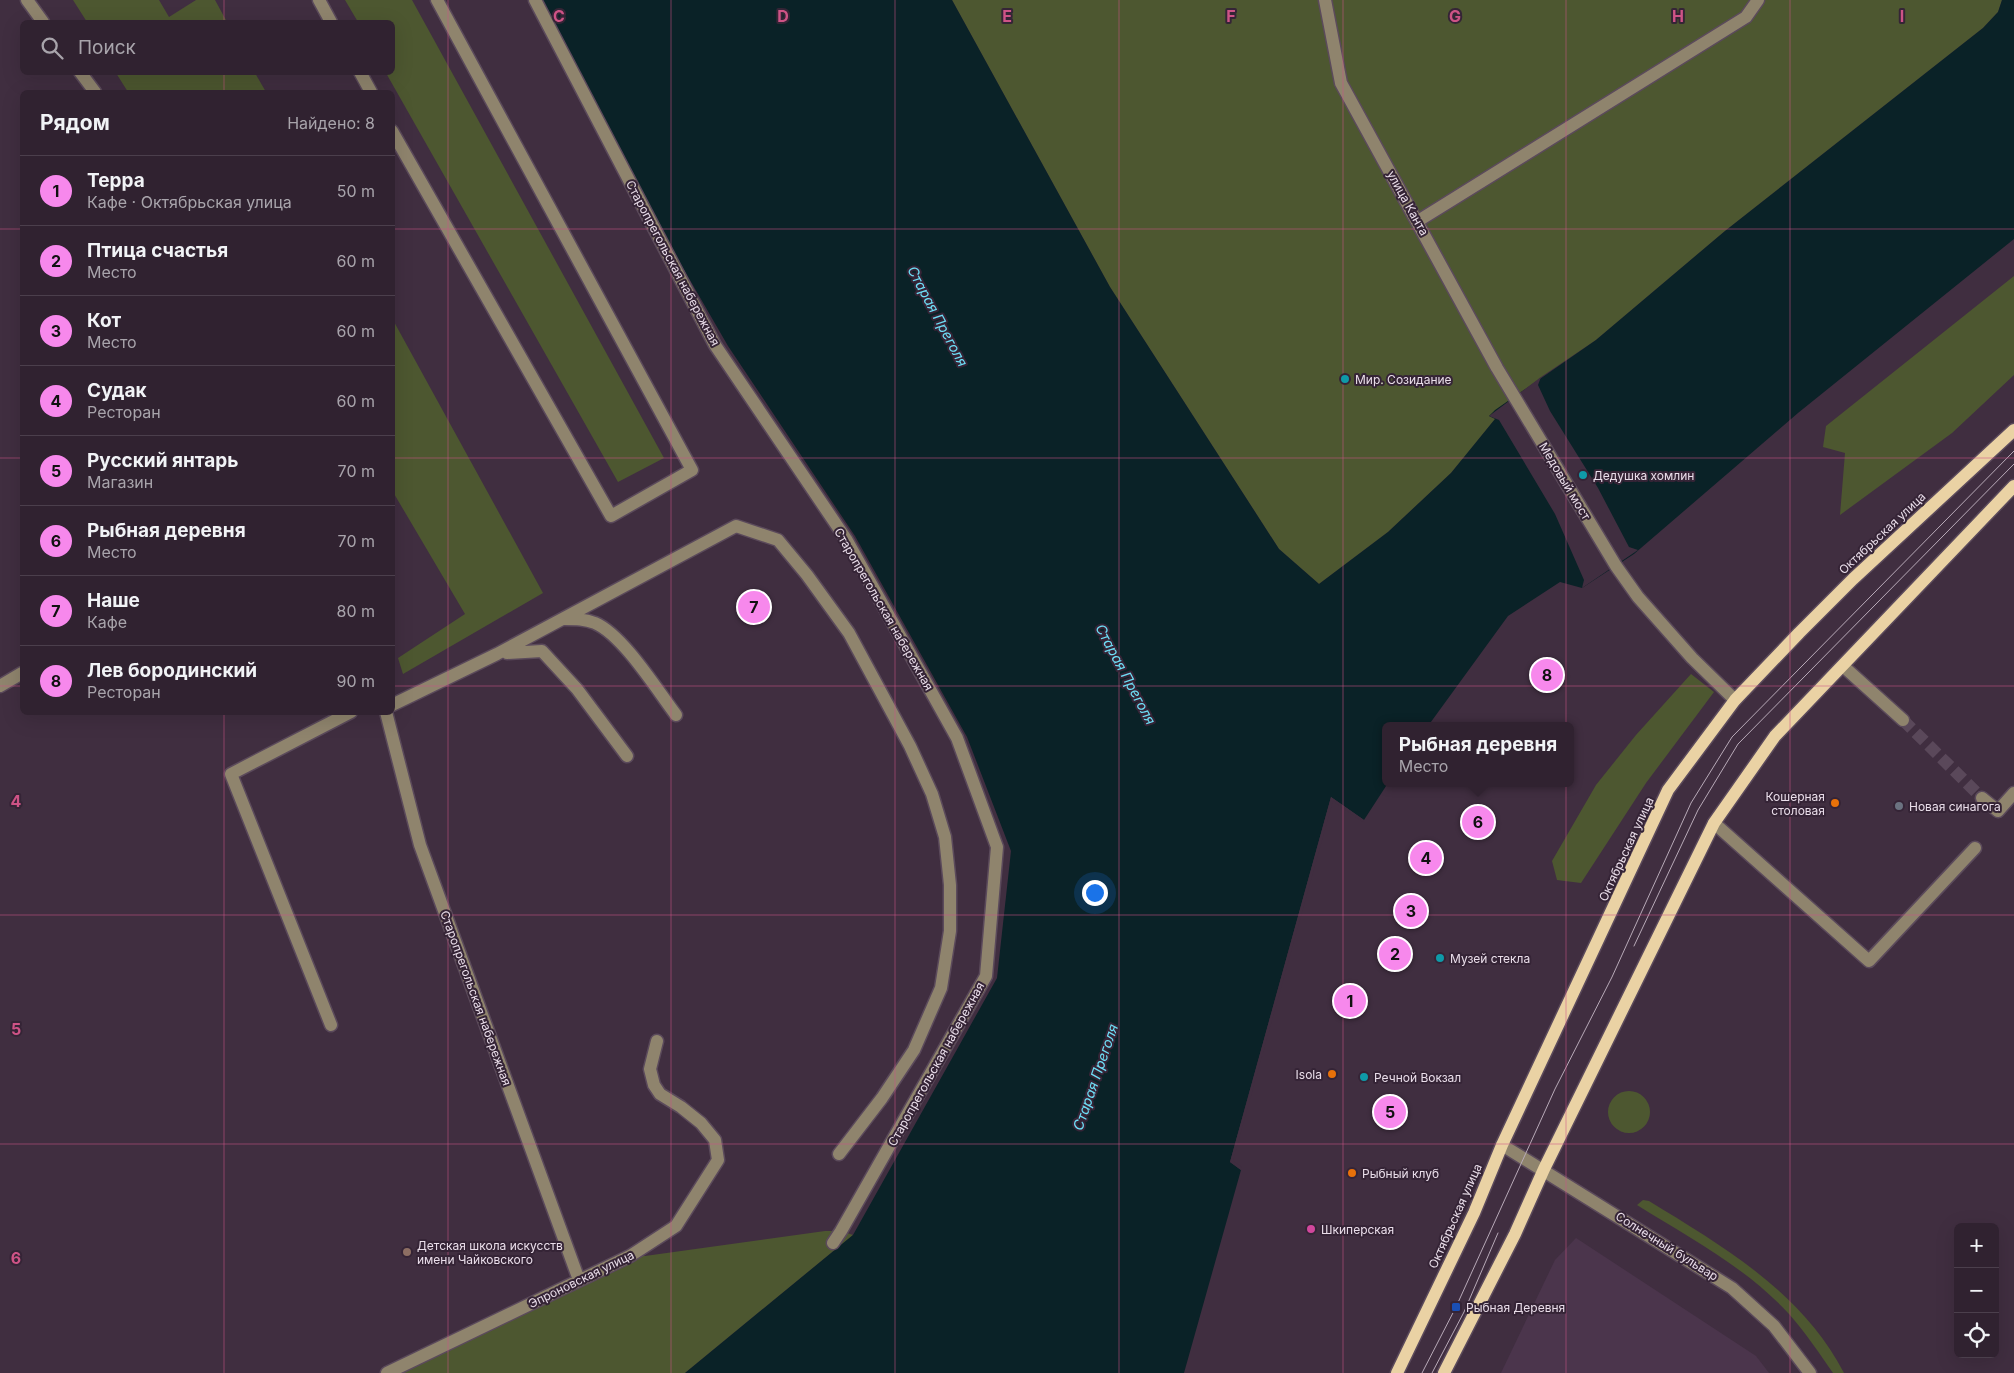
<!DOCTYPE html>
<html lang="ru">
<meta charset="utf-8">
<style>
:root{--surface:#302230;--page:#3c2f3c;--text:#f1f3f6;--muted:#a8a4ab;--line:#4b3f4c;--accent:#f788ec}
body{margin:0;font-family:Inter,sans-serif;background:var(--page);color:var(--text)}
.controls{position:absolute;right:15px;bottom:15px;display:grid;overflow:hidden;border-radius:8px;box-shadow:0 5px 20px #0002}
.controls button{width:45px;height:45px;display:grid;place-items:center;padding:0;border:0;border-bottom:1px solid var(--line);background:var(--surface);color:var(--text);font:25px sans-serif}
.you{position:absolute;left:1094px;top:892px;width:18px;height:18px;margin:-12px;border:4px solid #fff;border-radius:50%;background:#1a73e8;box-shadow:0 0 0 8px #1a73e833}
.badge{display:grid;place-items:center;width:32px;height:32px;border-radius:50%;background:var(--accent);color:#111;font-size:16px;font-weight:700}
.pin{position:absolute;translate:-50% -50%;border:2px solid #fff;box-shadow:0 1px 5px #0006}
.popup{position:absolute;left:1382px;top:722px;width:192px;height:65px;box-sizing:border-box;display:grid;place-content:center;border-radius:8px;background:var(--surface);filter:drop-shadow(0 1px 4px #0005);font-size:16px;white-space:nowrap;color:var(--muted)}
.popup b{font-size:19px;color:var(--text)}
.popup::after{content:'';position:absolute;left:50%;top:100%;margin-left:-10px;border:10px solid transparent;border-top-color:var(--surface)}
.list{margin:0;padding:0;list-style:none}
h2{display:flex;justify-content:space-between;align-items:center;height:65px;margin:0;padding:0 20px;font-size:21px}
h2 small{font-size:16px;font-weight:400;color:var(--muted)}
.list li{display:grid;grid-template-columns:32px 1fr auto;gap:15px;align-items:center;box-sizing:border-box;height:70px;padding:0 20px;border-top:1px solid var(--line)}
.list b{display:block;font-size:19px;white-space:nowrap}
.list p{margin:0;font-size:16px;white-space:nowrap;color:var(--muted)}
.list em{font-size:16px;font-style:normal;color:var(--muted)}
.icon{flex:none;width:28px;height:28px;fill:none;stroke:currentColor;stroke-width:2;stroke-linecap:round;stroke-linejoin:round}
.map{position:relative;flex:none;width:2014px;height:1373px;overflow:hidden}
.search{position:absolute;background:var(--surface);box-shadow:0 5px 20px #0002;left:20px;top:20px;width:375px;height:55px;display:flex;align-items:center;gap:12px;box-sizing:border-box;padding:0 18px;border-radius:8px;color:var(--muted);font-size:19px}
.panel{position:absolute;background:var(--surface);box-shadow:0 5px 20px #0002;left:20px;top:90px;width:375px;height:625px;border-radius:8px}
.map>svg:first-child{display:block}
.built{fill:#4b354c}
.green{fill:#4d5730}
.water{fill:#0a2227}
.pier{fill:#402e40}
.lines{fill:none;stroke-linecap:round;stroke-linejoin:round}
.minor-tunnel{stroke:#5a485a;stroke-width:12;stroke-dasharray:12 6;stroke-linecap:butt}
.minor-casing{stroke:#5b4a5b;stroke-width:15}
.major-casing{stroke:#5b4a5b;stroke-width:15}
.minor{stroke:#8f846d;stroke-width:12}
.major{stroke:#ead2a4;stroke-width:12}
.tram{stroke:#b8aab8;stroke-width:1}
.grid{fill:none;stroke:#ce5386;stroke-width:1;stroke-opacity:0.55}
.culture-dot{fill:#0f9aa8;stroke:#352436;stroke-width:2}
.food-dot{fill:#e8710a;stroke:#352436;stroke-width:2}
.worship-dot{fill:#6b7280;stroke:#352436;stroke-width:2}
.hotel-dot{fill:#d1479c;stroke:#352436;stroke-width:2}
.education-dot{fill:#8d6e63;stroke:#352436;stroke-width:2}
.transit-dot{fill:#1a4fb4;stroke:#352436;stroke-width:2}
.labels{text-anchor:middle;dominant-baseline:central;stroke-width:4;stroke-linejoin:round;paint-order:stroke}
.street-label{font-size:12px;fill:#eadeea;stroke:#352436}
.poi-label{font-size:12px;fill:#eadeea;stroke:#352436;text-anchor:start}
.water-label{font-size:14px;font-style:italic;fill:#6ee0f8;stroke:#352436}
.grid-label{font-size:16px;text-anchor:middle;font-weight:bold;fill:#ce5386;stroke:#352436;stroke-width:4;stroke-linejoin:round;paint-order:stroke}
</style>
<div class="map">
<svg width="2014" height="1373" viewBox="0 0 2014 1373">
<rect width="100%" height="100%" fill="#402e40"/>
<path class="built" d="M 1576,1238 L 1756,1356 L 1769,1373 L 1501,1373 L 1555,1260 Z"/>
<path class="green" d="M 73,0 L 159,0 L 169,17 L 196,0 L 215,0 L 227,22 L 87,22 Z
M 345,0 L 412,0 L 664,458 L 618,482 L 386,73 L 392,72 L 392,22 L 358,22 Z
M 952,0 L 2002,0 L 1998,12 L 1983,28 L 1725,231 L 1596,340 L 1541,377 L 1496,418 L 1451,473 L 1388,532 L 1319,584 L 1279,549 L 1110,287 Z
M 116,73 L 255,73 L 266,92 L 128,92 Z
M 2014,276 L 2014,375 L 1952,433 L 1840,515 L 1845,453 L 1823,447 L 1826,426 Z
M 393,320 L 543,593 L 403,674 L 398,658 L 465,614 L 393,492 Z
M 1691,674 L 1714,692 L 1646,783 L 1581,883 L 1557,880 L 1552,861 L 1596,785 L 1636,735 Z
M1608 1112a21 21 0 1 1 42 0a21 21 0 1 1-42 0Z
M 1643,1200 L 1649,1201 C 1724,1247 1802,1292 1844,1373 L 1833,1373 C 1819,1353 1806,1333 1789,1314 C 1747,1268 1690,1238 1637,1205 Z
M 825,1231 L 841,1231 L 853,1235 L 685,1373 L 387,1373 L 630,1256 L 645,1256 Z"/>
<path class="water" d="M 542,0 L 952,0 L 1110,287 L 1279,549 L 1319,584 L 1388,532 L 1451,473 L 1495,419 L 1489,416 L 1495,410 L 1596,340 L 1725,231 L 1983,28 L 1998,12 L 2002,0 L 2014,0 L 2014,239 L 1798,413 L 1634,554 L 1582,588 L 1560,582 L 1508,616 L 1428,726 L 1386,726 L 1386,783 L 1388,783 L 1364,820 L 1331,797 L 1230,1162 L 1241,1170 L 1184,1373 L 685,1373 L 853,1235 L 997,978 L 1011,851 L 967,737 L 855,536 L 728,346 L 664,235 Z"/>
<path class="pier" d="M 1541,377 L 1538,385 L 1550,411 L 1598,488 L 1629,547 L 1638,550 L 1582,588 L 1584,580 L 1555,514 L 1499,420 L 1489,416 Z
M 1331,797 L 1364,820 L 1363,822 L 1333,801 L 1233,1161 L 1242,1167 L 1241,1170 L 1230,1162 Z"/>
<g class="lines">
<path class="minor-tunnel" d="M 1903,720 L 1982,798"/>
<g class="minor-casing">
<path id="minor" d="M 27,0 L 43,22
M 319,0 L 331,22
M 535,0 L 715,345 L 846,539 L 957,738 L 997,847 L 986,976 L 841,1231 L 833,1243
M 1325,0 L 1341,83 L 1497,368 L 1616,566 L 1638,597 L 1692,658 L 1735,700
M 80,72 L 95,92
M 360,72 L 371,92
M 392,131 L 611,516 L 692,470 L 437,0
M 1418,221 L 1746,17 L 1758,0
M 565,619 C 576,619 585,619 595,623 C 623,635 657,690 676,715
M 507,653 L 542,651 L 577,689 L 627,756
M 1843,666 L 1903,720
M 0,686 L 22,673
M 392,705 L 497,654 L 736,526 L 778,540 L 807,575 L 849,633 L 910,746 L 932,794 L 945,837 L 950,885 L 950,931 L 941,988 L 914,1050 L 882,1098 L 839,1154
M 386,712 L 420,845 L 579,1280
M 1982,798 L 1998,811 L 2014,793
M 1714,823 L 1869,961 L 1975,848
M 331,1025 L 231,774 L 351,712
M 1502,1145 L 1732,1288 L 1774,1326 L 1810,1373
M 387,1373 L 630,1256 L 676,1226 L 718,1160 L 715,1140 L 701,1123 L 681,1107 L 660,1094 L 654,1085 L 650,1069 L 657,1041"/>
</g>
<g class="major-casing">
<path id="major" d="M 1397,1373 L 1474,1213 L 1502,1145 L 1668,790 L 1735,700 L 1799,633 L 1853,579 L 2014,430
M 1444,1373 L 1515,1234 L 1544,1169 L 1714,823 L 1775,736 L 2014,486"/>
</g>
<use href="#minor" class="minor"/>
<use href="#major" class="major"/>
<path class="tram" d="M 1634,946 L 1698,810 L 1738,744 L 2014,464
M 1422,1373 L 1456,1307 L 1555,1089 L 1612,977 L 1691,803 L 1732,737 L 2014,451
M 1432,1373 L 1464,1312 L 1498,1233"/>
</g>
<path class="grid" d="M 224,0 L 224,22M 448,0 L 448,1373M 671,0 L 671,1373M 895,0 L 895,1373M 1119,0 L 1119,1373M 1343,0 L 1343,1373M 1566,0 L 1566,1373M 1790,0 L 1790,1373M 224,72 L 224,92M 0,229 L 22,229M 392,229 L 2014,229M 0,458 L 22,458M 392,458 L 2014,458M 0,686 L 22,686M 392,686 L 2014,686M 224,712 L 224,1373M 0,915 L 2014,915M 0,1144 L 2014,1144"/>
<g class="culture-dot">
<circle cx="1345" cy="379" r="5"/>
<circle cx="1583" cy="475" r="5"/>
<circle cx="1440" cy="958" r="5"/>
<circle cx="1364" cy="1077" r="5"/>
</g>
<g class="food-dot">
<circle cx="1835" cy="803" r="5"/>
<circle cx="1332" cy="1074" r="5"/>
<circle cx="1352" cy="1173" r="5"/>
</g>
<circle class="worship-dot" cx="1899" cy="806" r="5"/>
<circle class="hotel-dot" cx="1311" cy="1229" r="5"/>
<circle class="education-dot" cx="407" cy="1252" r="5"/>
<rect class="transit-dot" x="1451" y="1302" width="10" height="10" rx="2.5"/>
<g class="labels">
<g class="street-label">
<text transform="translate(1408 203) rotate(61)">улица Канта</text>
<text transform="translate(673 263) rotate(62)">Старопрегольская набережная</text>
<text transform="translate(1565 481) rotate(59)">Медовый мост</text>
<text transform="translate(1882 533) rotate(-43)">Октябрьская улица</text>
<text transform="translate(884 609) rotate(60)">Старопрегольская набережная</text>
<text transform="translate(1626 849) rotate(-65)">Октябрьская улица</text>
<text transform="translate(476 998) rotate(70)">Старопрегольская набережная</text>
<text transform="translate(936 1064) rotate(-61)">Старопрегольская набережная</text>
<text transform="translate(1455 1216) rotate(-66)">Октябрьская улица</text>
<text transform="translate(1667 1246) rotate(32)">Солнечный бульвар</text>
<text transform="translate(581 1279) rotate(-26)">Эпроновская улица</text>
</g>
<g class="poi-label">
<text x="1355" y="379">Мир. Созидание</text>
<text x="1593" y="475">Дедушка хомлин</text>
<text x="1825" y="796" text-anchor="end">Кошерная<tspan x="1825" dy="14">столовая</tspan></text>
<text x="1909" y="806">Новая синагога</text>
<text x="1450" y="958">Музей стекла</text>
<text x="1322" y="1074" text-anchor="end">Isola</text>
<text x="1374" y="1077">Речной Вокзал</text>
<text x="1362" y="1173">Рыбный клуб</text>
<text x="1321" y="1229">Шкиперская</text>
<text x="417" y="1245">Детская школа искусств<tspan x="417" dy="14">имени Чайковского</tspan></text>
<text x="1466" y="1307">Рыбная Деревня</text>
</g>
<g class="water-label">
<text transform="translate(938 316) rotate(62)">Старая Преголя</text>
<text transform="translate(1126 674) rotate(62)">Старая Преголя</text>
<text transform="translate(1095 1077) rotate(-71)">Старая Преголя</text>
</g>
</g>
<g class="grid-label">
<text x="559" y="22">C</text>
<text x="783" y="22">D</text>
<text x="1007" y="22">E</text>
<text x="1231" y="22">F</text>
<text x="1455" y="22">G</text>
<text x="1678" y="22">H</text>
<text x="1902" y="22">I</text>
<text x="16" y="807">4</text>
<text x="16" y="1035">5</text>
<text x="16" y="1264">6</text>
</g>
</svg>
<div class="controls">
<button>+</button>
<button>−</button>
<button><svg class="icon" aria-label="locate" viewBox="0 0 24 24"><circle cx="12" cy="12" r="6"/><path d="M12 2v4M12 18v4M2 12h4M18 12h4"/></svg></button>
</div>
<div class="you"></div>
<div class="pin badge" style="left:1350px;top:1001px">1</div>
<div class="pin badge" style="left:1395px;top:954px">2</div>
<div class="pin badge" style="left:1411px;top:911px">3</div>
<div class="pin badge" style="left:1426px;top:858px">4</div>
<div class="pin badge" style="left:1390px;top:1112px">5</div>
<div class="pin badge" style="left:1478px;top:822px">6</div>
<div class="popup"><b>Рыбная деревня</b>Место</div>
<div class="pin badge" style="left:754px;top:607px">7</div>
<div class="pin badge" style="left:1547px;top:675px">8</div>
<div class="search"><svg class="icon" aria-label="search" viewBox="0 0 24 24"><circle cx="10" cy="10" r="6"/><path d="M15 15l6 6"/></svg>Поиск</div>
<section class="panel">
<h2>Рядом<small>Найдено: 8</small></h2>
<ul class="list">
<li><span class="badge">1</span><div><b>Терра</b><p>Кафе · Октябрьская улица</p></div><em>50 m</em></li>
<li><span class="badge">2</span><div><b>Птица счастья</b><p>Место</p></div><em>60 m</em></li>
<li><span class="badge">3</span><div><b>Кот</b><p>Место</p></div><em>60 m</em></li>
<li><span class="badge">4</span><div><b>Судак</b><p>Ресторан</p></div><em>60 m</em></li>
<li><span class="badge">5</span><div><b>Русский янтарь</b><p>Магазин</p></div><em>70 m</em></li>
<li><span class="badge">6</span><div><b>Рыбная деревня</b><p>Место</p></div><em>70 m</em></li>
<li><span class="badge">7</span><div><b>Наше</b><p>Кафе</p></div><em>80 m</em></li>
<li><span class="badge">8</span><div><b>Лев бородинский</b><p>Ресторан</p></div><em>90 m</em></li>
</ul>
</section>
</div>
